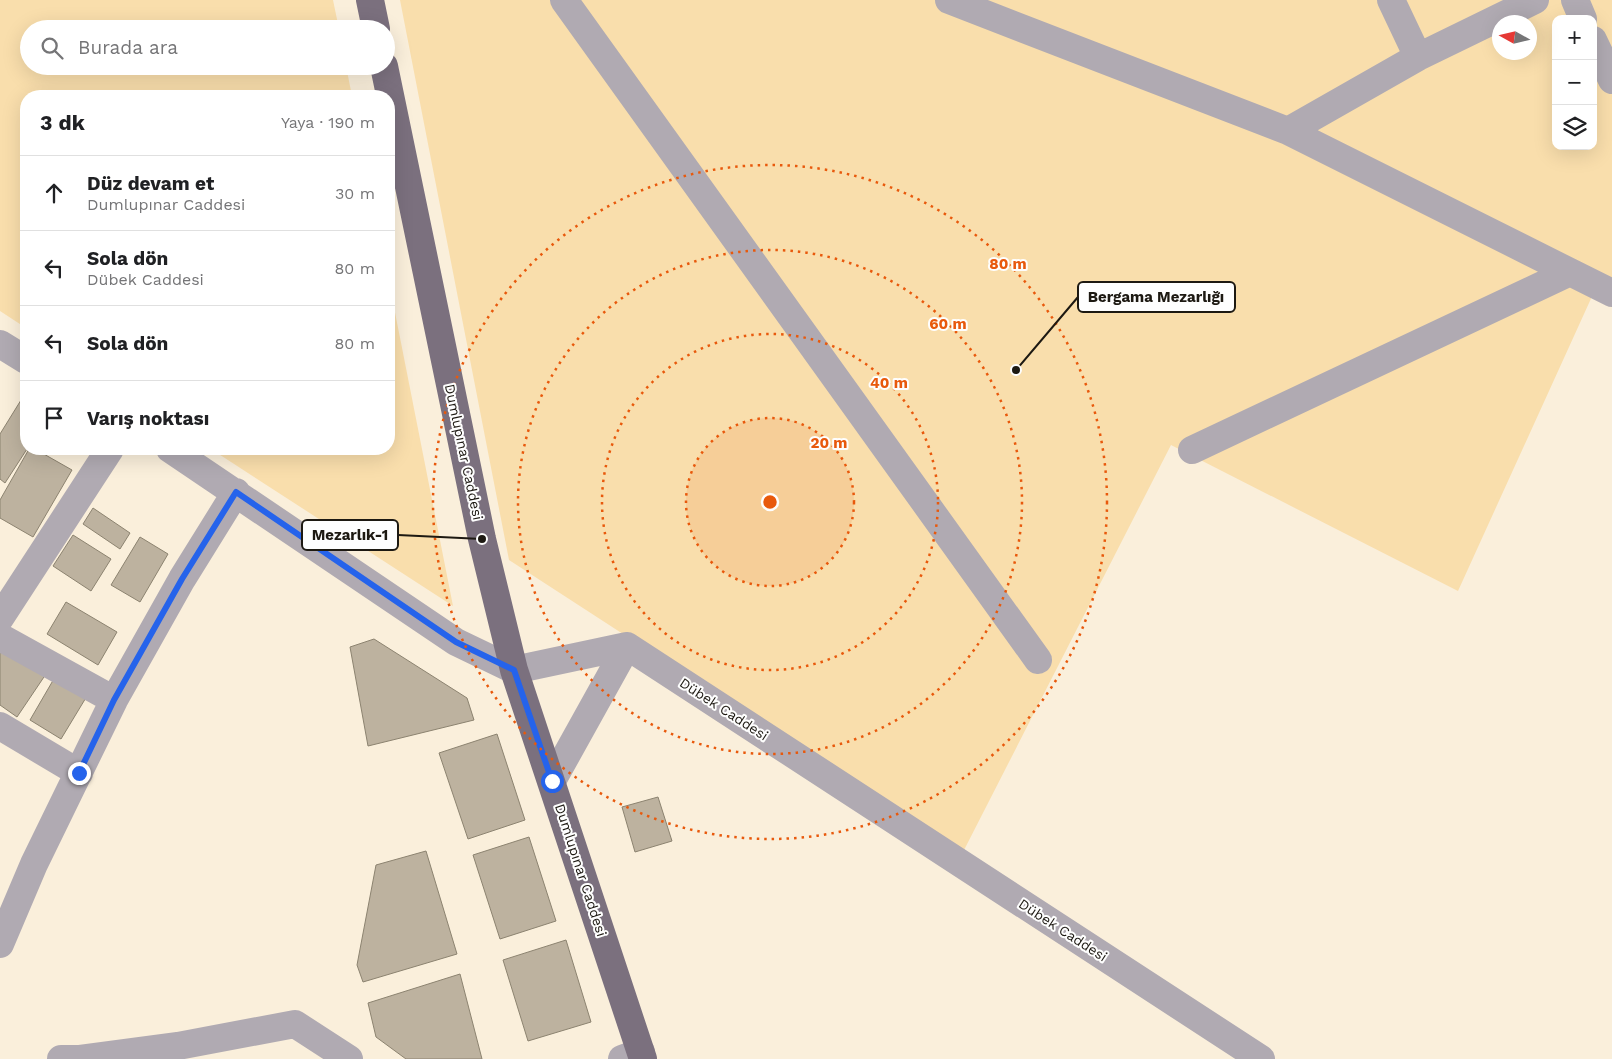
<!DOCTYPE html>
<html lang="tr">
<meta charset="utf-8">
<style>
:root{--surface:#fff;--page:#f6f6f6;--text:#202124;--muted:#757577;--line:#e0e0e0}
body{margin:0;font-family:"Work Sans",sans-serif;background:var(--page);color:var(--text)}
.controls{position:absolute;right:15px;top:15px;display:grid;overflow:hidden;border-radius:10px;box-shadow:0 5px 20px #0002}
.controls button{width:45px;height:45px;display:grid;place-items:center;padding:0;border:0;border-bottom:1px solid var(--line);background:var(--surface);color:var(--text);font:25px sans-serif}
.compass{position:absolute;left:1492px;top:15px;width:45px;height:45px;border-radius:50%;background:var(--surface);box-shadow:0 5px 20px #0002;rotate:278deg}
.stop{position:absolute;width:15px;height:15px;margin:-11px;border:4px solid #2563eb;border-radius:50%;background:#fff}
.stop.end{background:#2563eb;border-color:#fff;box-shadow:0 1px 5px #0008}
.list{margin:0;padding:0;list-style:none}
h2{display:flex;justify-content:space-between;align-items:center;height:65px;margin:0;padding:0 20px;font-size:21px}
h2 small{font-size:16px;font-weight:400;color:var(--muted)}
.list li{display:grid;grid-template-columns:32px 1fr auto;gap:15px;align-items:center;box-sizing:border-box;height:75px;padding:0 20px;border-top:1px solid var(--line)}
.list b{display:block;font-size:19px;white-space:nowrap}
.list p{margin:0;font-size:16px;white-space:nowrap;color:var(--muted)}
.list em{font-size:16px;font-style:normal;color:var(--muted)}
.icon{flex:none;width:28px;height:28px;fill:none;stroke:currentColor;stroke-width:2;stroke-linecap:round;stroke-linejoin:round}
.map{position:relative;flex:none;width:1612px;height:1059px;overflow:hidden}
.search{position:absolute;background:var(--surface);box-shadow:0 5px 20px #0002;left:20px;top:20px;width:375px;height:55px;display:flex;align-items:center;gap:12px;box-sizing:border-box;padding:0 18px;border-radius:28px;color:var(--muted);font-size:19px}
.panel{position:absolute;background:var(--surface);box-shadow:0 5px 20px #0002;left:20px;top:90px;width:375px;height:365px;border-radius:20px}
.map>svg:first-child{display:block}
.green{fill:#f9deac;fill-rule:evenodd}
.building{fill:#bdb29f;stroke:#8c8370}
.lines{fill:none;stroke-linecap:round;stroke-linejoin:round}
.minor{stroke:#b0aab2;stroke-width:28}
.major{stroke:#7b707e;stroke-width:28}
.route{stroke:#2563eb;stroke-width:6}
.ring{fill:none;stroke:#e8590c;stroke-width:2.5;stroke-dasharray:2.5 5}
.labels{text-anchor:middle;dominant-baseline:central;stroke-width:4;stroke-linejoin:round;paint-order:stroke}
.street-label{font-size:14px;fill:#1d1912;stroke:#fefefe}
.centre{fill:#e8590c;stroke:#fefefe;stroke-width:2.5}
.ring-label{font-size:15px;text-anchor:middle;font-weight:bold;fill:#e8590c;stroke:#fefefe;stroke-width:4;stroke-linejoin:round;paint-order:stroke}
.leader{fill:none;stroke:#1d1912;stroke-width:2}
.callout-dot{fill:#1d1912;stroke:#fefefe;stroke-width:2}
.callout{fill:#fefefe;stroke:#1d1912;stroke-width:2}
.callout-label{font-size:15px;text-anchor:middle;font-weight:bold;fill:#1d1912}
</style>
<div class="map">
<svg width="1612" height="1059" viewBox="0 0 1612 1059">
<rect width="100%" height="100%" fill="#faefdb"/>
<path class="green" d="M 0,0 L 333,0 L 339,29 L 29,29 L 29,66 L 346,66 L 352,96 L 26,96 L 26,328 L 0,311 Z
M 400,0 L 1612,0 L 1612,296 L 1594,292 L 1458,591 L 1171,445 L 962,854 L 509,560 ZM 1556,19 L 1593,19 L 1593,146 L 1556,146 ZM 1500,22 L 1530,22 L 1530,52 L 1500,52 Z
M 389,282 L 453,606 L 211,449 L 389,449 Z"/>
<path class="building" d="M 26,392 L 27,449 L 5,483 L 0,479 L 0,434 Z
M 29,449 L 35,449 L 72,470 L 33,537 L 0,518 L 0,500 Z
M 93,508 L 130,533 L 120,549 L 83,524 Z
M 73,535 L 111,559 L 91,591 L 53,566 Z
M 140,537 L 168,554 L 140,602 L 111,585 Z
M 66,602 L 117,632 L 98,665 L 47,634 Z
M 374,639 L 467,698 L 474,720 L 368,746 L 350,647 Z
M 0,652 L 48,671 L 17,717 L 0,705 Z
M 55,677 L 87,696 L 61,739 L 30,720 Z
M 497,734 L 525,820 L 468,839 L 439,753 Z
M 658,797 L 672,841 L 635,852 L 622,807 Z
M 529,837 L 556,921 L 500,939 L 473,855 Z
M 426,851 L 457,954 L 363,982 L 357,965 L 376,865 Z
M 566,940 L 591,1022 L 528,1041 L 503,960 Z
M 460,974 L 482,1059 L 406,1059 L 376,1037 L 368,1003 Z"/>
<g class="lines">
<path class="minor" d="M 564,0 L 1038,660
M 949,0 L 1288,131 L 1612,293
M 1391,0 L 1418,57
M 1575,0 L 1583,19
M 1593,40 L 1612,80
M 1288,131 L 1418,57 L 1535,0
M 0,344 L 26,360
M 170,449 L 456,642 L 514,670 L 627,646 L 1261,1059
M 1192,450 L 1570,272
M 0,618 L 110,449
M 0,637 L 114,700
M 0,726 L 79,773
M 552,781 L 627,646
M 0,944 L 34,864 L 114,700 L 182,579 L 236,492
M 61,1059 L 80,1059 L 178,1046 L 295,1024 L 349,1059
M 622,1059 L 641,1052"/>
<path class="major" d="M 370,0 L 376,29
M 384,66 L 482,539 L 514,670 L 643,1059"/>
</g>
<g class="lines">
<path class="route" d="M 79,773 L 114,700 L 182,579 L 236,492 L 456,642 L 514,670 L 552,781"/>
</g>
<circle cx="770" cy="502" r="84" fill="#e8590c" fill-opacity=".12"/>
<g class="ring">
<circle cx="770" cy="502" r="84"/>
<circle cx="770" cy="502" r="168"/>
<circle cx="770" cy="502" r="252"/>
<circle cx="770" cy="502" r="337"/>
</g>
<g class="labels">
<g class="street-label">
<text transform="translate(464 452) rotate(78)">Dumlupınar Caddesi</text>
<text transform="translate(724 709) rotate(33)">Dübek Caddesi</text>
<text transform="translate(581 870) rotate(72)">Dumlupınar Caddesi</text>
<text transform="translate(1063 930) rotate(33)">Dübek Caddesi</text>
</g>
</g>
<circle cx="770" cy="502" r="8" class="centre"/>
<g class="ring-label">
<text x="1008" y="269">80 m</text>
<text x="948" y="329">60 m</text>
<text x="889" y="388">40 m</text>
<text x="829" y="448">20 m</text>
</g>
<path class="leader" d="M1016 370L1078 297M482 539L398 535"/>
<g class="callout-dot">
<circle cx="1016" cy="370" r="5"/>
<circle cx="482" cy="539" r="5"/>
</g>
<g class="callout">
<rect x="1078" y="282" width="157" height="30" rx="5"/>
<rect x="302" y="520" width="96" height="30" rx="5"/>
</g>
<g class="callout-label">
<text x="1156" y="302">Bergama Mezarlığı</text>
<text x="350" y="540">Mezarlık-1</text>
</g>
</svg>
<div class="controls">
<button>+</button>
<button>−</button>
<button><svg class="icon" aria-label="layers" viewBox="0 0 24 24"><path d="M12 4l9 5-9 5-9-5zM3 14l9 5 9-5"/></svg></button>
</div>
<svg class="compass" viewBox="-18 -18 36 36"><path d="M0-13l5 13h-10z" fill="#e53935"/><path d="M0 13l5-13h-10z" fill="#757577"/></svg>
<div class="stop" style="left:552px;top:781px"></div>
<div class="stop end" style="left:79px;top:773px"></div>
<div class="search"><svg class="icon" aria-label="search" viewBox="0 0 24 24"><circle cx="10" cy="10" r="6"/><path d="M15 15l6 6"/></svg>Burada ara</div>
<section class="panel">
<h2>3 dk<small>Yaya · 190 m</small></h2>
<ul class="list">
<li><svg class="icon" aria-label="ahead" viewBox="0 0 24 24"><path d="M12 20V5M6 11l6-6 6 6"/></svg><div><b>Düz devam et</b><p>Dumlupınar Caddesi</p></div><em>30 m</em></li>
<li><svg class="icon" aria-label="left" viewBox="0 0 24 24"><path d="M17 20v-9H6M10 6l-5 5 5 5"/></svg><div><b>Sola dön</b><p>Dübek Caddesi</p></div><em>80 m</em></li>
<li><svg class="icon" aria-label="left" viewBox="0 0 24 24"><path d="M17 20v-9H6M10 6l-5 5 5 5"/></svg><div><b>Sola dön</b></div><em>80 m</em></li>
<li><svg class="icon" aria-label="arrive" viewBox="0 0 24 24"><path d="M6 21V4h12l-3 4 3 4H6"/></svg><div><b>Varış noktası</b></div></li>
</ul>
</section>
</div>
